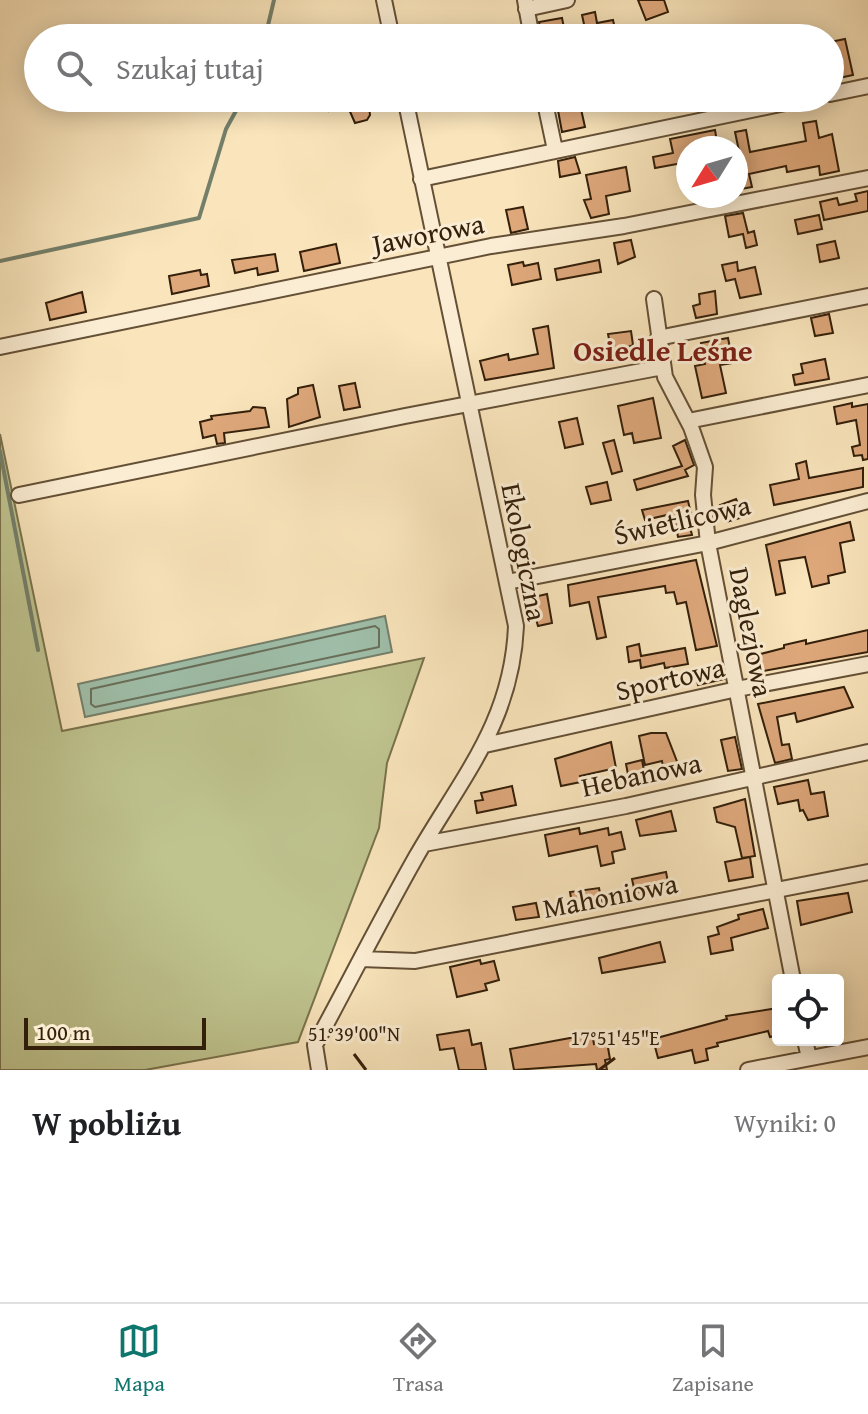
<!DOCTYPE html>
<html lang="pl">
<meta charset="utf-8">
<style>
:root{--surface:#fff;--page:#f2f2f2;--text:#202124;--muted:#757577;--line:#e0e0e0;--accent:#0f766e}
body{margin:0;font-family:"Gentium Book Plus",serif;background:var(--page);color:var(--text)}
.controls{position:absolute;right:24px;bottom:24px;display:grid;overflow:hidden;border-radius:8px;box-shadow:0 4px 20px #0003}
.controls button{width:72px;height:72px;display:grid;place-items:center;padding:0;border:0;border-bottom:2px solid var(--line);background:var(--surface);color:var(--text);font:40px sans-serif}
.compass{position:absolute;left:676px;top:136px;width:72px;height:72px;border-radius:50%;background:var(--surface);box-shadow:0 4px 20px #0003;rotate:233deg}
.scale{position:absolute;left:24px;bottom:20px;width:182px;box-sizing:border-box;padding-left:8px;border:4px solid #331f0a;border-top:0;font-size:22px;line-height:28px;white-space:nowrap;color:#331f0a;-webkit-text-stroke:6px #fbedd3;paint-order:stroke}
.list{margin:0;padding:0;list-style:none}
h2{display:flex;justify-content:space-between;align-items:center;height:104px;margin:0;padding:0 32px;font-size:34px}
h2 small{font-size:26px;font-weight:400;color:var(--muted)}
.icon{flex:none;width:44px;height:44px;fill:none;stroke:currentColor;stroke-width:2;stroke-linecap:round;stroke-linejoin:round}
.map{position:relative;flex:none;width:868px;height:1070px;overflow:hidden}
.search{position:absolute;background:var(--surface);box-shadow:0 4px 20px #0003;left:24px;right:24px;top:24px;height:88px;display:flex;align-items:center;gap:20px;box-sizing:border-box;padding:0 28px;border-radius:44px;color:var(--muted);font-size:30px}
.sheet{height:232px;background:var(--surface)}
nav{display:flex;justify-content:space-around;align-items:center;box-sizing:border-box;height:112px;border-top:2px solid var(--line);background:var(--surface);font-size:22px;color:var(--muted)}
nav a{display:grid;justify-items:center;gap:4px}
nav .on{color:var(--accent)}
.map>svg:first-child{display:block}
.green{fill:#bfc48f;stroke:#79724c;stroke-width:2}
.water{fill:#9fbfaa;stroke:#747f6a;stroke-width:2}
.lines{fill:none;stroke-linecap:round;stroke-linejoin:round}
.shore{stroke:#696f5a;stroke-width:2}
.stream{stroke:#747f6a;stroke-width:4}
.building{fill:#dea87b;stroke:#331f0a;stroke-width:2}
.minor-casing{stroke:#645036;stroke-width:18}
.minor{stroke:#fbedd3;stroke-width:14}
.ticks{fill:none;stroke:#331f0a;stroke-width:3}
.labels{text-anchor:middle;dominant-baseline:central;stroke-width:6;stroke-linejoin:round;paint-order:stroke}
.street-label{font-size:28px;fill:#331f0a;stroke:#fbedd3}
.neighbourhood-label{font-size:30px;font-weight:bold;fill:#7a1f14;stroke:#fbedd3}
.ticks-label{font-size:20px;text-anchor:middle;fill:#331f0a;stroke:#fbedd3;stroke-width:6;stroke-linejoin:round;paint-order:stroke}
</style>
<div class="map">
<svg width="868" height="1070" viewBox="0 0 868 1070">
<rect width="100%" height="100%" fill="#f9e4bb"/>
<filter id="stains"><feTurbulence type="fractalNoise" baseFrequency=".0025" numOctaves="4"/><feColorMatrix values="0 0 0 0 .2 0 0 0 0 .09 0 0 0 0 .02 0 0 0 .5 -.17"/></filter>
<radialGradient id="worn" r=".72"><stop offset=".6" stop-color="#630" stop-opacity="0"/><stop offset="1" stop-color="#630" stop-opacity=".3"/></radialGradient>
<path class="green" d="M 0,434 L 62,731 L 424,658 L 387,763 L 379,828 L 298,1042 L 145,1070 L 0,1070 Z"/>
<path class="water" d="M 385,616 L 392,652 L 85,717 L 78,684 Z"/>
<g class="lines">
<path class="shore" d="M 375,626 L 379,629 L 379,647 L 95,707 L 91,704 L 91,689 Z"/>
<path class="stream" d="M 265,38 L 274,0
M 0,261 L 199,218 L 226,129 L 243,98
M 0,451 L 38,650"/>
</g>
<path class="building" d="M 638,0 L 664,0 L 668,12 L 646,20 Z
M 595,12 L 597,23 L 613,20 L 617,38 L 587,38 L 582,15 Z
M 562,18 L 566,38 L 542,38 L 539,22 Z
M 845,39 L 853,75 L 830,80 L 830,42 Z
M 326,98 L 368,98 L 370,115 L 367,120 L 355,123 L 348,107 L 329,111 Z
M 579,100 L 585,127 L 562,132 L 557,105 Z
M 816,121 L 819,138 L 832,134 L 839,171 L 820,175 L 819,166 L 787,172 L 786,166 L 749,174 L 752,187 L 736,190 L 736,171 L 743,170 L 735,132 L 746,130 L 750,152 L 806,141 L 803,123 Z
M 715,130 L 718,148 L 688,148 L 688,162 L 655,168 L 653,157 L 673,153 L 670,139 Z
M 575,157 L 580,173 L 560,177 L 558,161 Z
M 626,167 L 630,191 L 606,196 L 609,214 L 591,218 L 584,200 L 591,199 L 586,175 Z
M 868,191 L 868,211 L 824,220 L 820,202 L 837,198 L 839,205 L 857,201 L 855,194 Z
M 523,207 L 528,229 L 511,233 L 506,210 Z
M 743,213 L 748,233 L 754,231 L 757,245 L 746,248 L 743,234 L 729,237 L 725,216 Z
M 819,215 L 822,229 L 798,234 L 795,220 Z
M 631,240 L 635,257 L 618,264 L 614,243 Z
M 835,241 L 839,258 L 820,262 L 817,245 Z
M 336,244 L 340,263 L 304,271 L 300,252 Z
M 275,254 L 278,271 L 258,275 L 257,268 L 235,273 L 232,260 Z
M 599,260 L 601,272 L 557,280 L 555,269 Z
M 523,262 L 524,266 L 538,263 L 541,279 L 512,285 L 508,265 Z
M 737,262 L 738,271 L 755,267 L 761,294 L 740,298 L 735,279 L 726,281 L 722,265 Z
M 200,270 L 201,275 L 207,274 L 209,286 L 172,294 L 169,276 Z
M 715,291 L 717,314 L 696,318 L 693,306 L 700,304 L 699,294 Z
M 82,292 L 86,312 L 50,320 L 46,303 Z
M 829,314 L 833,333 L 815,336 L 811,318 Z
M 548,326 L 554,368 L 485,380 L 480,361 L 508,354 L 509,360 L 538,354 L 533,329 Z
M 631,331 L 633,345 L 612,354 L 608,334 Z
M 728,338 L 733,363 L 720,365 L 726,393 L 702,398 L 695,366 L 705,364 L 701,343 Z
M 825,359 L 829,379 L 795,385 L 793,375 L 803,373 L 801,364 Z
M 355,383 L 360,407 L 344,410 L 339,386 Z
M 313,385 L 320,417 L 289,427 L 287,399 L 298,394 L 298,388 Z
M 653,398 L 661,438 L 634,443 L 632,433 L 624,435 L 618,406 Z
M 852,403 L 852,407 L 868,404 L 868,459 L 863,460 L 862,455 L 854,456 L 852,447 L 860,445 L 856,420 L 837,424 L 834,407 Z
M 253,407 L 265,408 L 269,427 L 224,433 L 225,443 L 217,444 L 215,435 L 203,438 L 200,422 L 212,419 L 211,416 L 250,411 Z
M 577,418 L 583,444 L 565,448 L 559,422 Z
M 614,440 L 622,471 L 612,474 L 603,443 Z
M 685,440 L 694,465 L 685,470 L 688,476 L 637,490 L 634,480 L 682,466 L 673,446 Z
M 806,461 L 809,478 L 863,468 L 863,487 L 774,505 L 770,485 L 799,479 L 796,464 Z
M 607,482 L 611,500 L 591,504 L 586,487 Z
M 736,499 L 739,506 L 747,504 L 750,515 L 726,522 L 720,505 Z
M 688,501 L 694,526 L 690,527 L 692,535 L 678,537 L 674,518 L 668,519 L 667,515 L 645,520 L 642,510 Z
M 850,522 L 854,540 L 840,543 L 845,572 L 828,576 L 829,583 L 812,587 L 805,557 L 779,561 L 785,593 L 776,595 L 766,545 Z
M 696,560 L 717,646 L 696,650 L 686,602 L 677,604 L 674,592 L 666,593 L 665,586 L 598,597 L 606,637 L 597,639 L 589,602 L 570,606 L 568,585 Z
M 547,594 L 552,623 L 538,626 L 530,598 Z
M 868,630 L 868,652 L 753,673 L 749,657 L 784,648 L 784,645 L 806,640 L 806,644 Z
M 639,644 L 641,656 L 685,648 L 688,664 L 665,668 L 664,663 L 641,668 L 640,660 L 629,662 L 627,647 Z
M 721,663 L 724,679 L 698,685 L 695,670 Z
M 844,687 L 853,707 L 797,722 L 795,713 L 777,717 L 782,745 L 789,744 L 792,759 L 775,763 L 758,704 Z
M 651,733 L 666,733 L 678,764 L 663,767 L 662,761 L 645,765 L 639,736 Z
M 735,737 L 742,769 L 728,771 L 721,740 Z
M 611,742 L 616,768 L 580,776 L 581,782 L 561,786 L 555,759 Z
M 642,760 L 646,782 L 630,785 L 626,764 Z
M 808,780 L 811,794 L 824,792 L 828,816 L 808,820 L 803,810 L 800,811 L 798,800 L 778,804 L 774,787 Z
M 512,786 L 516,805 L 477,813 L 475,801 L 483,800 L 481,793 Z
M 745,799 L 755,856 L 742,858 L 735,827 L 717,822 L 714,808 Z
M 671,811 L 676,831 L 640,836 L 636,820 Z
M 579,828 L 580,834 L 608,828 L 609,835 L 621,832 L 625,849 L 612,852 L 614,863 L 601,866 L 597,846 L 549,856 L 545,835 Z
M 750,857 L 753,877 L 729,881 L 725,862 Z
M 666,872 L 669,887 L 635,893 L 632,879 Z
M 599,888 L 602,903 L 573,909 L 570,892 Z
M 848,893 L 852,912 L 801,925 L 797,901 Z
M 536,903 L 539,917 L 516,920 L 513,907 Z
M 763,909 L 768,928 L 731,938 L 733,950 L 711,954 L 708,937 L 719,934 L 717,927 L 739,919 L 738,915 Z
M 660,942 L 665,962 L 602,973 L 599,958 Z
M 480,960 L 481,964 L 494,961 L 499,980 L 485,984 L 487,990 L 457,997 L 450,967 Z
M 778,1008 L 778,1035 L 770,1037 L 768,1031 L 717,1043 L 718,1046 L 706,1049 L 708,1060 L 695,1063 L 692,1050 L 658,1058 L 653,1039 L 727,1019 L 726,1016 Z
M 469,1030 L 472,1045 L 481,1043 L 486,1070 L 459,1070 L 454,1048 L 440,1050 L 437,1035 Z
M 592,1034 L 594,1044 L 607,1042 L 610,1059 L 605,1060 L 607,1070 L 597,1070 L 596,1064 L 514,1070 L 510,1049 Z"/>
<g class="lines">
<g class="minor-casing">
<path id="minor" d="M 384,0 L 392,38
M 525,0 L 532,38
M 526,9 L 567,0
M 830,94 L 868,86
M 544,98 L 555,150
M 421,179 L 809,98
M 654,299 L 665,377 L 691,427 L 705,467 L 703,495 L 708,543 L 793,980
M 658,338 L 868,296
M 0,347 L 491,246 L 624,226 L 868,178
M 688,421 L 868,385
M 19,495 L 405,416 L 663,367
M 507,582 L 708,543 L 868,501
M 485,745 L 737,689 L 868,664
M 424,844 L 626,806 L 868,752
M 361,959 L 415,961 L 868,872
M 805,1040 L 809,1058
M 319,1070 L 315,1045 C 349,982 381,919 416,857 C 462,777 512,722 516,626 L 405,98
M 748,1070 L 868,1047"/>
</g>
<use href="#minor" class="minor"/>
</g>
<path class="ticks" d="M 354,1054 L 366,1070M 599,1070 L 615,1058"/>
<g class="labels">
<g class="street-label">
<text transform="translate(428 233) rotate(-11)">Jaworowa</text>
<text transform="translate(682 519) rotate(-13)">Świetlicowa</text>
<text transform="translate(525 552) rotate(79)">Ekologiczna</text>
<text transform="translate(752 632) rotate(79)">Daglezjowa</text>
<text transform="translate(670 678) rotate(-13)">Sportowa</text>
<text transform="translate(641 774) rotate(-12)">Hebanowa</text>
<text transform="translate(610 895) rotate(-11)">Mahoniowa</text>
</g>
<g class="neighbourhood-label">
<text x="663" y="350">Osiedle Leśne</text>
</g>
</g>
<g class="ticks-label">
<text x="354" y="1041">51°39'00"N</text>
<text x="615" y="1045">17°51'45"E</text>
</g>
<rect width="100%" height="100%" filter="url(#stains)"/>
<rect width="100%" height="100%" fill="url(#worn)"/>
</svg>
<div class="controls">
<button><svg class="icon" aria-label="locate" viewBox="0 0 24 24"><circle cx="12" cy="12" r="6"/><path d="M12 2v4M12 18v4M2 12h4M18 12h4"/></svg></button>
</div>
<svg class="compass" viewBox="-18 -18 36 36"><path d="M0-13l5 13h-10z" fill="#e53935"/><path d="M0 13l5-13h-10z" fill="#757577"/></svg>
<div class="scale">100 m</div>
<div class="search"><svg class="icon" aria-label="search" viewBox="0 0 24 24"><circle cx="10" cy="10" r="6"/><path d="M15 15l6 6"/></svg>Szukaj tutaj</div>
</div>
<section class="sheet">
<h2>W pobliżu<small>Wyniki: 0</small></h2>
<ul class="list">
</ul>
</section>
<nav>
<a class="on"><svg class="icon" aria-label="map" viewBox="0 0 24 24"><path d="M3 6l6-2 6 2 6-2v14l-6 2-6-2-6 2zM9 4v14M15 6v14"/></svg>Mapa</a>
<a><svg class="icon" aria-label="directions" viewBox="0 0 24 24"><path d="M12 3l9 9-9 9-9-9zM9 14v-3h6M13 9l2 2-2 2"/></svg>Trasa</a>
<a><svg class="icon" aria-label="saved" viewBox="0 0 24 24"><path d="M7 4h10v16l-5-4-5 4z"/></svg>Zapisane</a>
</nav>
